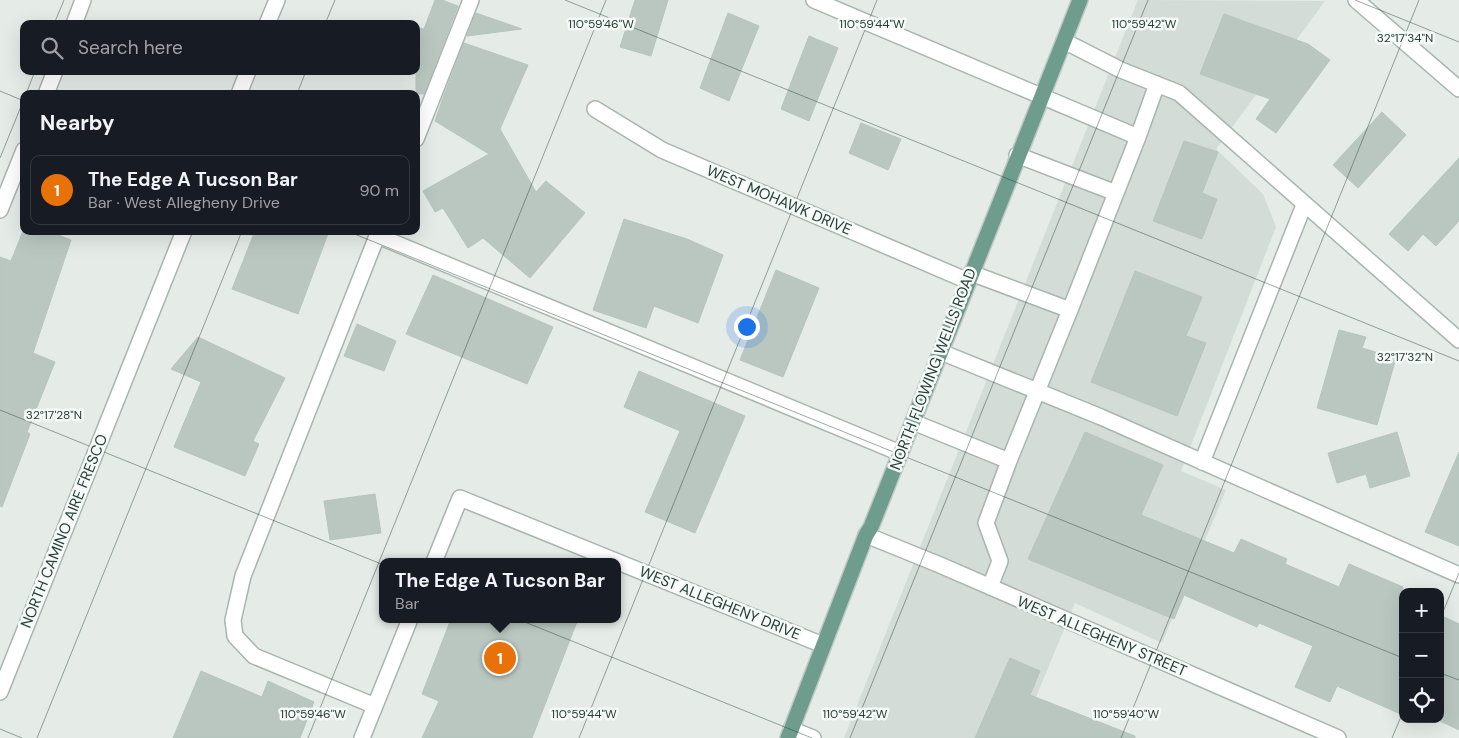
<!DOCTYPE html>
<meta charset="utf-8">
<style>
:root{--surface:#171b24;--page:#242831;--text:#f1f3f6;--muted:#9ea1a6;--line:#363941;--accent:#d93025}
body{margin:0;font-family:"DM Sans",sans-serif;background:var(--page);color:var(--text)}
.controls{position:absolute;right:15px;bottom:15px;display:grid;overflow:hidden;border-radius:10px;box-shadow:0 5px 20px #0002}
.controls button{width:45px;height:45px;display:grid;place-items:center;padding:0;border:0;border-bottom:1px solid var(--line);background:var(--surface);color:var(--text);font:25px sans-serif}
.you{position:absolute;left:746px;top:326px;width:18px;height:18px;margin:-12px;border:4px solid #fff;border-radius:50%;background:#1a73e8;box-shadow:0 0 0 8px #1a73e833}
.badge{display:grid;place-items:center;width:32px;height:32px;border-radius:50%;background:var(--accent);color:#fff;font-size:16px;font-weight:700}
.pin{position:absolute;translate:-50% -50%;border:2px solid #fff;box-shadow:0 1px 5px #0006}
.popup{position:absolute;left:379px;top:558px;width:242px;height:65px;box-sizing:border-box;display:grid;place-content:center;border-radius:10px;background:var(--surface);filter:drop-shadow(0 1px 4px #0005);font-size:16px;white-space:nowrap;color:var(--muted)}
.popup b{font-size:19px;color:var(--text)}
.popup::after{content:'';position:absolute;left:50%;top:100%;margin-left:-10px;border:10px solid transparent;border-top-color:var(--surface)}
.list{margin:0;padding:0;list-style:none}
h2{display:flex;justify-content:space-between;align-items:center;height:65px;margin:0;padding:0 20px;font-size:21px}
h2 small{font-size:16px;font-weight:400;color:var(--muted)}
.list li{display:grid;grid-template-columns:32px 1fr auto;gap:15px;align-items:center;box-sizing:border-box;height:70px;margin:0 10px 10px;padding:0 10px;border:1px solid var(--line);border-radius:10px}
.list b{display:block;font-size:19px;white-space:nowrap}
.list p{margin:0;font-size:16px;white-space:nowrap;color:var(--muted)}
.list em{font-size:16px;font-style:normal;color:var(--muted)}
.icon{flex:none;width:28px;height:28px;fill:none;stroke:currentColor;stroke-width:2;stroke-linecap:round;stroke-linejoin:round}
.map{position:relative;flex:none;width:1459px;height:738px;overflow:hidden}
.search{position:absolute;background:var(--surface);box-shadow:0 5px 20px #0002;left:20px;top:20px;width:400px;height:55px;display:flex;align-items:center;gap:12px;box-sizing:border-box;padding:0 18px;border-radius:10px;color:var(--muted);font-size:19px}
.panel{position:absolute;background:var(--surface);box-shadow:0 5px 20px #0002;left:20px;top:90px;width:400px;height:145px;border-radius:10px}
.map>svg:first-child{display:block}
.built{fill:#d3dcd7}
.building{fill:#bac7c1;stroke:#b7c5bf}
.lines{fill:none;stroke-linecap:round;stroke-linejoin:round}
.minor-casing{stroke:#a8b4af;stroke-width:18}
.major-casing{stroke:#c2c8c6;stroke-width:18}
.minor{stroke:#fff;stroke-width:15}
.major{stroke:#6e9d8e;stroke-width:15}
.ticks{fill:none;stroke:#263c35;stroke-width:1;stroke-opacity:0.45}
.labels{text-anchor:middle;dominant-baseline:central;stroke-width:5;stroke-linejoin:round;paint-order:stroke}
.street-label{font-size:15px;fill:#263c35;stroke:#f5f9f7}
.ticks-label{font-size:12px;text-anchor:middle;fill:#263c35;stroke:#f5f9f7;stroke-width:5;stroke-linejoin:round;paint-order:stroke}
</style>
<div class="map">
<svg width="1459" height="738" viewBox="0 0 1459 738">
<rect width="100%" height="100%" fill="#e5ece8"/>
<path class="built" d="M 1138,0 L 1325,1 L 1216,149 L 1263,194 L 1276,227 L 1181,471 L 1226,490 L 1162,643 L 1075,603 L 1019,738 L 844,738 Z"/>
<path class="building" d="M 435,0 L 442,0 L 458,6 L 424,94 L 416,94 L 416,27 L 424,29 Z
M 635,0 L 668,0 L 651,56 L 620,47 Z
M 476,13 L 522,29 L 467,36 Z
M 728,13 L 759,26 L 729,101 L 700,88 Z
M 1224,14 L 1308,44 L 1330,60 L 1276,133 L 1256,119 L 1270,99 L 1200,74 Z
M 809,36 L 838,48 L 809,121 L 781,109 Z
M 464,43 L 528,65 L 500,129 L 536,192 L 546,181 L 585,213 L 530,278 L 483,238 L 468,248 L 443,208 L 435,212 L 423,191 L 489,154 L 435,121 L 444,95 Z
M 1382,112 L 1406,135 L 1358,188 L 1333,165 Z
M 861,123 L 901,139 L 888,170 L 849,153 Z
M 1184,141 L 1218,152 L 1202,193 L 1217,199 L 1202,239 L 1153,221 Z
M 1459,158 L 1459,221 L 1436,246 L 1423,234 L 1408,251 L 1389,234 Z
M 624,219 L 687,239 L 723,255 L 698,323 L 654,306 L 646,328 L 593,310 Z
M 23,231 L 48,231 L 71,240 L 33,353 L 55,362 L 27,432 L 30,434 L 2,507 L 0,506 L 0,257 L 11,261 Z
M 255,231 L 329,231 L 298,314 L 232,289 Z
M 776,270 L 819,288 L 783,377 L 740,360 Z
M 1135,271 L 1202,297 L 1186,336 L 1206,343 L 1177,416 L 1091,382 Z
M 433,275 L 553,327 L 527,384 L 406,334 Z
M 357,324 L 396,341 L 384,371 L 344,356 Z
M 1339,330 L 1366,337 L 1362,348 L 1396,358 L 1377,425 L 1317,408 Z
M 198,337 L 285,378 L 253,441 L 259,444 L 245,476 L 174,447 L 201,382 L 171,369 Z
M 639,371 L 745,416 L 695,533 L 645,512 L 680,431 L 624,407 Z
M 1085,432 L 1163,465 L 1141,515 L 1234,553 L 1241,539 L 1287,559 L 1285,564 L 1339,587 L 1349,564 L 1403,587 L 1403,715 L 1337,686 L 1330,702 L 1295,687 L 1313,646 L 1259,623 L 1257,627 L 1184,595 L 1174,619 L 1028,559 Z
M 1397,432 L 1410,476 L 1370,488 L 1366,474 L 1337,483 L 1328,453 Z
M 1459,452 L 1459,546 L 1425,532 Z
M 375,494 L 381,533 L 330,540 L 324,501 Z
M 1440,615 L 1459,624 L 1459,730 L 1436,719 L 1440,719 Z
M 451,619 L 578,619 L 532,738 L 422,738 L 439,701 L 422,694 Z
M 1010,658 L 1040,671 L 1030,695 L 1135,736 L 1135,738 L 975,738 Z
M 201,671 L 262,697 L 268,681 L 314,702 L 300,738 L 173,738 Z"/>
<g class="lines">
<g class="minor-casing">
<path id="minor" d="M 814,0 L 1138,137 L 1070,310 L 971,273
M 1356,0 L 1459,89
M 74,24 L 83,0
M 267,24 L 277,0
M 1064,41 L 1121,70 L 1179,93 L 1459,340
M 46,94 L 55,71
M 239,94 L 248,71
M 595,109 L 662,150 L 968,281
M 1138,137 L 1157,84
M 416,139 L 471,0
M 1017,155 L 1116,193
M 0,210 L 24,150
M 378,236 L 900,453
M 941,352 L 1101,417 L 1459,575
M 913,422 L 1009,461
M 1202,462 L 1304,205
M 866,535 L 940,565 L 1338,738
M 434,562 L 460,498 L 823,645
M 990,587 L 1000,561 L 986,523 L 1009,461 L 1070,310
M 0,692 L 184,231
M 375,706 L 254,656 L 235,636 L 233,620 L 243,576 L 379,231
M 791,729 L 813,738
M 362,738 L 410,619"/>
</g>
<g class="major-casing">
<path id="major" d="M 788,738 L 866,535 L 871,527 C 941,351 1011,176 1080,0"/>
</g>
<use href="#minor" class="minor"/>
<use href="#major" class="major"/>
</g>
<path class="ticks" d="M 565,0 L 1459,361M 1355,0 L 1459,42M 54,24 L 64,0M 325,24 L 335,0M 0,91 L 24,101M 26,94 L 35,71M 297,94 L 306,71M 0,158 L 24,99M 347,231 L 1403,658M 0,410 L 812,738M 1440,619 L 1459,573M 1440,673 L 1459,680M 0,729 L 22,738M 37,738 L 242,231M 308,738 L 606,0M 579,738 L 877,0M 850,738 L 1148,0M 1121,738 L 1419,0M 1392,738 L 1403,712"/>
<g class="labels">
<g class="street-label">
<text transform="translate(779 200) rotate(23)">WEST MOHAWK DRIVE</text>
<text transform="translate(933 369) rotate(-69)">NORTH FLOWING WELLS ROAD</text>
<text transform="translate(64 531) rotate(-68)">NORTH CAMINO AIRE FRESCO</text>
<text transform="translate(720 603) rotate(22)">WEST ALLEGHENY DRIVE</text>
<text transform="translate(1102 636) rotate(23)">WEST ALLEGHENY STREET</text>
</g>
</g>
<g class="ticks-label">
<text x="601" y="28">110°59'46"W</text>
<text x="872" y="28">110°59'44"W</text>
<text x="1144" y="28">110°59'42"W</text>
<text x="1405" y="42">32°17'34"N</text>
<text x="1405" y="361">32°17'32"N</text>
<text x="54" y="419">32°17'28"N</text>
<text x="313" y="718">110°59'46"W</text>
<text x="584" y="718">110°59'44"W</text>
<text x="855" y="718">110°59'42"W</text>
<text x="1126" y="718">110°59'40"W</text>
</g>
</svg>
<div class="controls">
<button>+</button>
<button>−</button>
<button><svg class="icon" aria-label="locate" viewBox="0 0 24 24"><circle cx="12" cy="12" r="6"/><path d="M12 2v4M12 18v4M2 12h4M18 12h4"/></svg></button>
</div>
<div class="you"></div>
<div class="pin badge" style="left:500px;top:658px;background:#e8710a">1</div>
<div class="popup"><b>The Edge A Tucson Bar</b>Bar</div>
<div class="search"><svg class="icon" aria-label="search" viewBox="0 0 24 24"><circle cx="10" cy="10" r="6"/><path d="M15 15l6 6"/></svg>Search here</div>
<section class="panel">
<h2>Nearby<small></small></h2>
<ul class="list">
<li><span class="badge" style="background:#e8710a">1</span><div><b>The Edge A Tucson Bar</b><p>Bar · West Allegheny Drive</p></div><em>90 m</em></li>
</ul>
</section>
</div>
